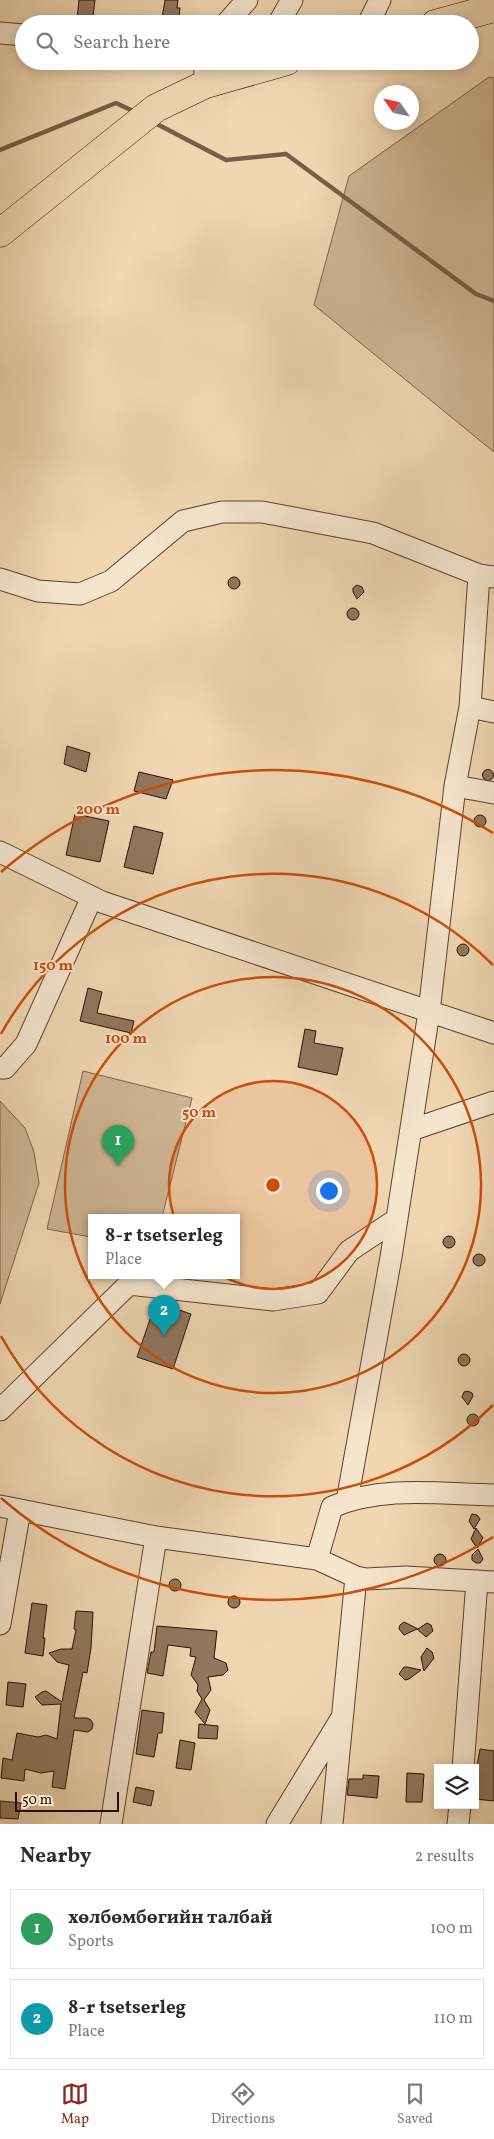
<!DOCTYPE html>
<meta charset="utf-8">
<style>
:root{--surface:#fff;--page:#f2f2f3;--text:#2b2b33;--muted:#7c7c81;--line:#e1e1e2;--accent:#8f2418}
body{margin:0;font-family:Vollkorn,serif;background:var(--page);color:var(--text)}
.controls{position:absolute;right:15px;bottom:15px;display:grid;overflow:hidden;border-radius:0px;box-shadow:0 2px 12px #0003}
.controls button{width:45px;height:45px;display:grid;place-items:center;padding:0;border:0;border-bottom:1px solid var(--line);background:var(--surface);color:var(--text);font:25px sans-serif}
.compass{position:absolute;left:374px;top:85px;width:45px;height:45px;border-radius:50%;background:var(--surface);box-shadow:0 2px 12px #0003;rotate:304deg}
.scale{position:absolute;left:15px;bottom:12px;width:104px;box-sizing:border-box;padding-left:5px;border:2px solid #2c0e00;border-top:0;font-size:14px;line-height:18px;white-space:nowrap;color:#2c0e00;-webkit-text-stroke:4px #f5e5cd;paint-order:stroke}
.you{position:absolute;left:328px;top:1190px;width:18px;height:18px;margin:-12px;border:4px solid #fff;border-radius:50%;background:#1a73e8;box-shadow:0 0 0 8px #1a73e833}
.badge{display:grid;place-items:center;width:32px;height:32px;border-radius:50%;background:var(--accent);color:#fff;font-size:16px;font-weight:700}
.pin{position:absolute;translate:-50% -41px;filter:drop-shadow(0 1px 2px #0008)}
.pin::after{content:'';position:absolute;top:26px;width:18px;height:15px;background:inherit;clip-path:polygon(0 0,100% 0,50% 100%)}
.popup{position:absolute;left:88px;top:1214px;width:152px;height:65px;box-sizing:border-box;display:grid;place-content:center;border-radius:0px;background:var(--surface);filter:drop-shadow(0 1px 4px #0005);font-size:16px;white-space:nowrap;color:var(--muted)}
.popup b{font-size:19px;color:var(--text)}
.popup::after{content:'';position:absolute;left:50%;top:100%;margin-left:-10px;border:10px solid transparent;border-top-color:var(--surface)}
.list{margin:0;padding:0;list-style:none}
h2{display:flex;justify-content:space-between;align-items:center;height:65px;margin:0;padding:0 20px;font-size:21px}
h2 small{font-size:16px;font-weight:400;color:var(--muted)}
.list li{display:grid;grid-template-columns:32px 1fr auto;gap:15px;align-items:center;box-sizing:border-box;height:80px;margin:0 10px 10px;padding:0 10px;border:1px solid var(--line);border-radius:0px}
.list b{display:block;font-size:19px;white-space:nowrap}
.list p{margin:0;font-size:16px;white-space:nowrap;color:var(--muted)}
.list em{font-size:16px;font-style:normal;color:var(--muted)}
.icon{flex:none;width:28px;height:28px;fill:none;stroke:currentColor;stroke-width:2;stroke-linecap:round;stroke-linejoin:round}
.map{position:relative;flex:none;width:494px;height:1824px;overflow:hidden}
.search{position:absolute;background:var(--surface);box-shadow:0 2px 12px #0003;left:15px;right:15px;top:15px;height:55px;display:flex;align-items:center;gap:12px;box-sizing:border-box;padding:0 18px;border-radius:28px;color:var(--muted);font-size:19px}
.sheet{height:245px;background:var(--surface)}
nav{display:flex;justify-content:space-around;align-items:center;box-sizing:border-box;height:70px;border-top:1px solid var(--line);background:var(--surface);font-size:14px;color:var(--muted)}
nav a{display:grid;justify-items:center;gap:2px}
nav .on{color:var(--accent)}
.map>svg:first-child{display:block}
.green{fill:#cfb594;stroke:#7e624a}
.lines{fill:none;stroke-linecap:round;stroke-linejoin:round}
.stream{stroke:#795e46;stroke-width:4.5}
.building{fill:#92775d;stroke:#2c0e00}
.minor-casing{stroke:#5d402c;stroke-width:23}
.highway-casing{stroke:#2c0e00;stroke-width:29}
.minor{stroke:#f5e5cd;stroke-width:21}
.highway{stroke:#f0d7b2;stroke-width:28}
.ring{fill:none;stroke:#cc4e0a;stroke-width:2.5}
.centre{fill:#cc4e0a;stroke:#f5e5cd;stroke-width:2.5}
.ring-label{font-size:15px;text-anchor:middle;font-weight:bold;fill:#cc4e0a;stroke:#f5e5cd;stroke-width:4;stroke-linejoin:round;paint-order:stroke}
</style>
<div class="map">
<svg width="494" height="1824" viewBox="0 0 494 1824">
<rect width="100%" height="100%" fill="#f0d7b2"/>
<filter id="stains"><feTurbulence type="fractalNoise" baseFrequency=".004" numOctaves="4"/><feColorMatrix values="0 0 0 0 .2 0 0 0 0 .09 0 0 0 0 .02 0 0 0 .5 -.17"/></filter>
<radialGradient id="worn" r=".72"><stop offset=".6" stop-color="#630" stop-opacity="0"/><stop offset="1" stop-color="#630" stop-opacity=".3"/></radialGradient>
<path class="green" d="M 489,77 L 494,78 L 494,452 L 314,305 L 349,176 Z
M 83,1071 L 192,1098 L 162,1217 L 91,1217 L 91,1237 L 47,1229 Z
M 0,1101 L 25,1128 L 34,1152 L 39,1183 L 0,1304 Z"/>
<g class="lines">
<path class="stream" d="M 153,122 L 226,160 L 286,154 L 476,294 L 494,301
M 0,150 L 116,103 L 135,112"/>
</g>
<path class="building" d="M 79,0 L 95,0 L 93,17 L 77,19 Z
M 165,0 L 178,0 L 177,8 L 180,8 L 178,24 L 161,24 Z
M228 583a6 6 0 1 1 12 0a6 6 0 1 1-12 0Z
M 357,585 L 362,587 L 364,592 L 357,599 L 353,592 L 353,588 Z
M347 614a6 6 0 1 1 12 0a6 6 0 1 1-12 0Z
M 67,746 L 90,753 L 86,772 L 64,764 Z
M482.5 775a5.5 5.5 0 1 1 11 0a5.5 5.5 0 1 1-11 0Z
M 139,772 L 173,780 L 166,799 L 134,791 Z
M 75,814 L 109,821 L 100,862 L 66,855 Z
M474 821a6 6 0 1 1 12 0a6 6 0 1 1-12 0Z
M 134,826 L 163,833 L 153,874 L 124,867 Z
M457 950a6 6 0 1 1 12 0a6 6 0 1 1-12 0Z
M 88,988 L 102,992 L 97,1013 L 134,1021 L 131,1033 L 80,1021 Z
M 305,1029 L 316,1031 L 314,1043 L 343,1048 L 337,1075 L 298,1067 Z
M443 1242a6 6 0 1 1 12 0a6 6 0 1 1-12 0Z
M473 1260a6 6 0 1 1 12 0a6 6 0 1 1-12 0Z
M 156,1302 L 191,1314 L 173,1369 L 137,1357 Z
M458 1360a6 6 0 1 1 12 0a6 6 0 1 1-12 0Z
M 468,1391 L 472,1393 L 473,1396 L 468,1405 L 462,1397 L 464,1392 Z
M467 1420a6 6 0 1 1 12 0a6 6 0 1 1-12 0Z
M 472,1514 L 477,1515 L 480,1519 L 474,1529 L 469,1521 Z
M 476,1528 L 483,1538 L 477,1548 L 471,1539 Z
M 478,1549 L 483,1559 L 480,1563 L 476,1563 L 472,1560 L 472,1555 Z
M434 1560a6 6 0 1 1 12 0a6 6 0 1 1-12 0Z
M169 1585a6 6 0 1 1 12 0a6 6 0 1 1-12 0Z
M228 1602a6 6 0 1 1 12 0a6 6 0 1 1-12 0Z
M 32,1603 L 47,1605 L 43,1638 L 45,1638 L 43,1656 L 25,1653 Z
M 76,1611 L 93,1612 L 91,1648 L 87,1673 L 83,1672 L 74,1718 L 87,1718 L 91,1720 L 93,1724 L 92,1729 L 88,1732 L 74,1730 L 65,1789 L 52,1787 L 54,1771 L 41,1773 L 25,1769 L 24,1781 L 1,1778 L 3,1758 L 12,1760 L 17,1733 L 38,1737 L 46,1735 L 57,1739 L 61,1704 L 42,1705 L 35,1697 L 42,1692 L 46,1691 L 62,1702 L 69,1665 L 57,1662 L 49,1653 L 61,1649 L 72,1649 L 76,1630 L 74,1629 Z
M 404,1622 L 418,1629 L 427,1623 L 431,1625 L 433,1631 L 426,1637 L 417,1629 L 404,1635 L 399,1629 L 400,1625 Z
M 157,1626 L 217,1631 L 214,1658 L 226,1663 L 228,1670 L 223,1675 L 208,1677 L 211,1690 L 204,1700 L 210,1710 L 205,1724 L 195,1712 L 202,1699 L 197,1691 L 198,1685 L 191,1675 L 196,1657 L 190,1656 L 191,1648 L 168,1645 L 163,1676 L 147,1673 L 151,1652 L 154,1652 Z
M 427,1648 L 432,1652 L 434,1658 L 424,1671 L 421,1657 Z
M 404,1667 L 407,1667 L 421,1670 L 409,1679 L 405,1680 L 399,1674 Z
M 8,1682 L 26,1684 L 23,1707 L 6,1705 Z
M 142,1710 L 164,1713 L 162,1733 L 158,1733 L 154,1757 L 136,1754 Z
M 199,1724 L 218,1726 L 217,1739 L 198,1738 Z
M 180,1740 L 195,1743 L 191,1770 L 176,1768 Z
M 480,1749 L 494,1751 L 494,1801 L 475,1799 L 477,1777 L 475,1777 Z
M 407,1773 L 424,1774 L 422,1802 L 406,1802 Z
M 363,1775 L 379,1776 L 377,1798 L 347,1795 L 349,1779 L 363,1779 Z
M 136,1787 L 154,1791 L 151,1806 L 133,1802 Z
M 0,1801 L 21,1803 L 18,1819 L 0,1818 Z"/>
<g class="lines">
<g class="minor-casing">
<path id="minor" d="M 226,24 L 247,0
M 278,24 L 292,0
M 368,24 L 380,0
M 0,33 L 24,35
M 204,61 L 206,84
M 0,579 L 38,591 L 80,594 L 111,581 L 183,521 L 222,512 L 262,512 L 373,533 L 479,575 L 494,577
M 470,707 L 494,712
M 455,786 L 494,793
M 0,852 L 102,902 L 494,1033
M 0,1068 L 5,1068 L 26,1044 L 92,897
M 411,1130 L 494,1102
M 0,1410 L 129,1284 L 273,1300 L 318,1293 L 349,1251 L 397,1219
M 347,1501 L 391,1257 L 429,1012 L 455,786 L 470,707 L 479,575
M 0,1506 L 156,1537 L 317,1559 L 356,1577 L 366,1579 L 406,1577 L 494,1582
M 317,1559 L 332,1507 C 382,1485 441,1494 494,1495
M 0,1624 L 20,1510
M 463,1768 L 477,1581
M 111,1824 L 156,1537
M 277,1824 L 341,1719
M 332,1824 L 356,1577
M 458,1824 L 460,1805"/>
</g>
<g class="highway-casing">
<path id="highway" d="M 435,24 L 494,8
M 0,233 L 156,108 L 206,84 L 287,61"/>
</g>
<use href="#minor" class="minor"/>
<use href="#highway" class="highway"/>
</g>
<circle cx="273" cy="1185" r="104" fill="#cc4e0a" fill-opacity=".12"/>
<g class="ring">
<circle cx="273" cy="1185" r="104"/>
<circle cx="273" cy="1185" r="208"/>
<path d="M493 1405A311 311 0 0 1 1 1336M1 1034A311 311 0 0 1 493 965"/>
<path d="M493 1537A415 415 0 0 1 1 1498M1 872A415 415 0 0 1 493 833"/>
</g>
<circle cx="273" cy="1185" r="8" class="centre"/>
<g class="ring-label">
<text x="98" y="814">200 m</text>
<text x="53" y="970">150 m</text>
<text x="126" y="1043">100 m</text>
<text x="199" y="1117">50 m</text>
</g>
<rect width="100%" height="100%" filter="url(#stains)"/>
<rect width="100%" height="100%" fill="url(#worn)"/>
</svg>
<div class="controls">
<button><svg class="icon" aria-label="layers" viewBox="0 0 24 24"><path d="M12 4l9 5-9 5-9-5zM3 14l9 5 9-5"/></svg></button>
</div>
<svg class="compass" viewBox="-18 -18 36 36"><path d="M0-13l5 13h-10z" fill="#e53935"/><path d="M0 13l5-13h-10z" fill="#7c7c81"/></svg>
<div class="scale">50 m</div>
<div class="you"></div>
<div class="pin badge" style="left:118px;top:1166px;background:#2e9e5b">1</div>
<div class="pin badge" style="left:164px;top:1336px;background:#0f9aa8">2</div>
<div class="popup"><b>8-r tsetserleg</b>Place</div>
<div class="search"><svg class="icon" aria-label="search" viewBox="0 0 24 24"><circle cx="10" cy="10" r="6"/><path d="M15 15l6 6"/></svg>Search here</div>
</div>
<section class="sheet">
<h2>Nearby<small>2 results</small></h2>
<ul class="list">
<li><span class="badge" style="background:#2e9e5b">1</span><div><b>хөлбөмбөгийн талбай</b><p>Sports</p></div><em>100 m</em></li>
<li><span class="badge" style="background:#0f9aa8">2</span><div><b>8-r tsetserleg</b><p>Place</p></div><em>110 m</em></li>
</ul>
</section>
<nav>
<a class="on"><svg class="icon" aria-label="map" viewBox="0 0 24 24"><path d="M3 6l6-2 6 2 6-2v14l-6 2-6-2-6 2zM9 4v14M15 6v14"/></svg>Map</a>
<a><svg class="icon" aria-label="directions" viewBox="0 0 24 24"><path d="M12 3l9 9-9 9-9-9zM9 14v-3h6M13 9l2 2-2 2"/></svg>Directions</a>
<a><svg class="icon" aria-label="saved" viewBox="0 0 24 24"><path d="M7 4h10v16l-5-4-5 4z"/></svg>Saved</a>
</nav>
